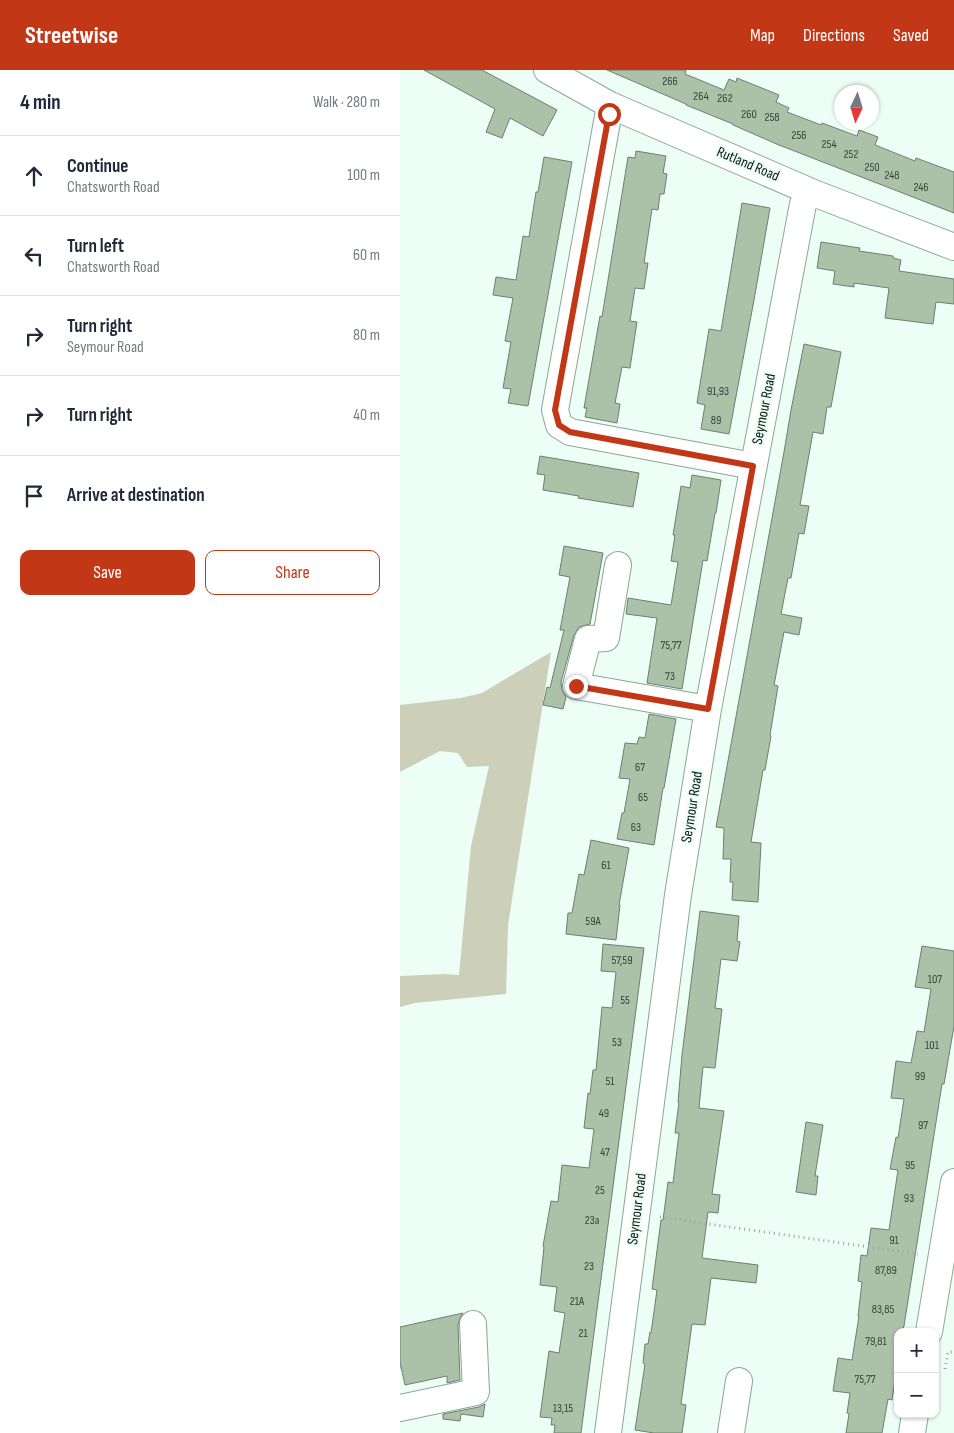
<!DOCTYPE html>
<meta charset="utf-8">
<style>
:root{--surface:#fff;--page:#f6f6f7;--text:#1f2937;--muted:#747a83;--line:#e0e1e3;--accent:#c23817}
body{margin:0;font-family:"Sofia Sans Condensed",sans-serif;background:var(--page);color:var(--text)}
.controls{position:absolute;right:15px;bottom:15px;display:grid;overflow:hidden;border-radius:10px;box-shadow:0 1px 4px #0004}
.controls button{width:45px;height:45px;display:grid;place-items:center;padding:0;border:0;border-bottom:1px solid var(--line);background:var(--surface);color:var(--text);font:25px sans-serif}
.compass{position:absolute;left:434px;top:15px;width:45px;height:45px;border-radius:50%;background:var(--surface);box-shadow:0 1px 4px #0004;rotate:184deg}
.stop{position:absolute;width:15px;height:15px;margin:-11px;border:4px solid #c23817;border-radius:50%;background:#fff}
.stop.end{background:#c23817;border-color:#fff;box-shadow:0 1px 5px #0008}
.list{margin:0;padding:0;list-style:none}
h2{display:flex;justify-content:space-between;align-items:center;height:65px;margin:0;padding:0 20px;font-size:21px}
h2 small{font-size:16px;font-weight:400;color:var(--muted)}
.list li{display:grid;grid-template-columns:32px 1fr auto;gap:15px;align-items:center;box-sizing:border-box;height:80px;padding:0 20px;border-top:1px solid var(--line)}
.list b{display:block;font-size:19px;white-space:nowrap}
.list p{margin:0;font-size:16px;white-space:nowrap;color:var(--muted)}
.list em{font-size:16px;font-style:normal;color:var(--muted)}
.actions{display:flex;gap:10px;padding:15px 20px}
.actions a{flex:1;padding:11px 0;border:1px solid var(--accent);border-radius:10px;text-align:center;font-size:18px;color:var(--accent)}
.actions .main{background:var(--accent);color:#fff}
.icon{flex:none;width:28px;height:28px;fill:none;stroke:currentColor;stroke-width:2;stroke-linecap:round;stroke-linejoin:round}
.map{position:relative;flex:none;width:554px;height:1363px;overflow:hidden}
header{display:flex;align-items:center;gap:30px;box-sizing:border-box;height:70px;padding:0 25px;background:var(--accent);color:#fff}
header strong{font-size:24px}
nav{display:flex;gap:28px;margin-inline-start:auto;font-size:18px}
main{display:flex}
aside{flex:1;background:var(--surface)}
.map>svg:first-child{display:block}
.green{fill:#ccd0b9}
.building{fill:#acc2a8;stroke:#6f7f6b}
.lines{fill:none;stroke-linecap:round;stroke-linejoin:round}
.minor-casing{stroke:#89a69a;stroke-width:28}
.path{stroke:#98a7a0;stroke-width:3;stroke-dasharray:1 4;stroke-linecap:butt}
.minor{stroke:#fff;stroke-width:26}
.route{stroke:#c23817;stroke-width:6}
.labels{text-anchor:middle;dominant-baseline:central;stroke-width:5;stroke-linejoin:round;paint-order:stroke}
.number-label{font-size:12px;fill:#364239}
.street-label{font-size:15px;fill:#0e1814;stroke:#ecfef6}
</style>
<header>
<strong>Streetwise</strong>
<nav><a>Map</a><a>Directions</a><a>Saved</a></nav>
</header>
<main>
<aside>
<h2>4 min<small>Walk · 280 m</small></h2>
<ul class="list">
<li><svg class="icon" aria-label="ahead" viewBox="0 0 24 24"><path d="M12 20V5M6 11l6-6 6 6"/></svg><div><b>Continue</b><p>Chatsworth Road</p></div><em>100 m</em></li>
<li><svg class="icon" aria-label="left" viewBox="0 0 24 24"><path d="M17 20v-9H6M10 6l-5 5 5 5"/></svg><div><b>Turn left</b><p>Chatsworth Road</p></div><em>60 m</em></li>
<li><svg class="icon" aria-label="right" viewBox="0 0 24 24"><path d="M7 20v-9h11M14 6l5 5-5 5"/></svg><div><b>Turn right</b><p>Seymour Road</p></div><em>80 m</em></li>
<li><svg class="icon" aria-label="right" viewBox="0 0 24 24"><path d="M7 20v-9h11M14 6l5 5-5 5"/></svg><div><b>Turn right</b></div><em>40 m</em></li>
<li><svg class="icon" aria-label="arrive" viewBox="0 0 24 24"><path d="M6 21V4h12l-3 4 3 4H6"/></svg><div><b>Arrive at destination</b></div></li>
</ul>
<div class="actions"><a class="main">Save</a><a>Share</a></div>
</aside>
<div class="map">
<svg width="554" height="1363" viewBox="0 0 554 1363">
<rect width="100%" height="100%" fill="#ecfef6"/>
<path class="green" d="M 151,582 L 108,855 L 106,924 L 15,933 L 0,937 L 0,906 L 44,904 L 59,905 L 71,776 L 89,696 L 67,697 L 58,683 L 40,681 L 0,702 L 0,635 L 61,628 L 82,623 Z"/>
<path class="building" d="M 24,0 L 82,0 L 157,40 L 143,66 L 110,48 L 102,68 L 86,62 L 95,39 Z
M 207,0 L 286,0 L 285,4 L 324,20 L 329,9 L 336,12 L 337,8 L 379,25 L 376,32 L 389,38 L 387,42 L 421,55 L 422,53 L 457,66 L 459,60 L 478,67 L 475,75 L 515,91 L 516,88 L 554,102 L 554,143 L 379,75 L 333,55 L 333,54 L 286,35 L 286,34 Z
M 236,81 L 266,86 L 263,103 L 267,104 L 264,124 L 260,124 L 258,140 L 252,139 L 244,193 L 248,193 L 244,219 L 235,218 L 230,251 L 237,252 L 230,298 L 222,297 L 215,333 L 220,334 L 217,353 L 185,347 L 187,338 L 184,338 L 200,246 L 202,247 L 228,87 L 235,88 Z
M 144,87 L 172,92 L 128,336 L 108,333 L 111,319 L 103,318 L 111,272 L 105,271 L 113,228 L 93,225 L 96,207 L 116,210 L 123,166 L 129,167 L 136,122 L 138,122 Z
M 342,133 L 370,138 L 354,230 L 329,364 L 301,359 L 305,335 L 297,333 L 309,259 L 321,261 Z
M 421,172 L 460,178 L 459,181 L 493,186 L 493,188 L 501,190 L 499,201 L 554,209 L 554,234 L 536,232 L 533,254 L 485,248 L 489,218 L 454,213 L 454,217 L 433,214 L 435,201 L 417,198 Z
M 404,274 L 441,282 L 431,337 L 427,337 L 423,364 L 413,362 L 400,435 L 409,436 L 404,464 L 399,463 L 391,508 L 388,508 L 381,544 L 402,548 L 399,565 L 384,562 L 374,615 L 378,616 L 370,665 L 371,666 L 365,700 L 363,700 L 351,772 L 361,773 L 358,832 L 332,830 L 333,812 L 330,812 L 331,789 L 323,789 L 324,758 L 316,757 L 384,382 L 391,340 Z
M 140,386 L 239,403 L 233,437 L 178,428 L 179,426 L 143,420 L 145,405 L 137,404 Z
M 292,405 L 321,410 L 316,443 L 315,443 L 307,491 L 303,490 L 282,619 L 247,613 L 257,548 L 226,544 L 228,528 L 271,535 L 278,492 L 271,491 L 275,465 L 273,465 L 281,416 L 290,418 Z
M 164,476 L 203,483 L 190,554 L 179,557 L 174,565 L 161,612 L 162,620 L 166,627 L 163,639 L 143,635 L 147,617 L 150,618 L 164,560 L 160,560 L 170,507 L 159,505 Z
M 249,644 L 276,649 L 264,718 L 263,718 L 254,775 L 217,769 L 222,743 L 224,743 L 230,709 L 219,708 L 225,673 L 237,674 L 239,667 L 245,668 Z
M 191,770 L 229,778 L 219,835 L 220,835 L 216,870 L 166,864 L 168,843 L 172,843 L 179,804 L 184,805 Z
M 300,841 L 339,846 L 337,871 L 340,872 L 337,891 L 321,889 L 315,938 L 322,939 L 315,998 L 303,997 L 299,1038 L 324,1041 L 312,1124 L 320,1125 L 318,1143 L 308,1142 L 302,1188 L 358,1195 L 356,1213 L 311,1208 L 305,1255 L 292,1254 L 281,1334 L 286,1335 L 282,1363 L 254,1363 L 235,1360 L 245,1294 L 243,1293 L 245,1274 L 248,1274 L 250,1262 L 251,1263 L 257,1220 L 252,1219 L 261,1150 L 263,1150 L 268,1112 L 273,1113 L 279,1063 L 275,1063 L 279,1032 L 278,1032 L 282,985 Z
M 203,874 L 244,878 L 181,1363 L 154,1363 L 155,1355 L 151,1355 L 152,1348 L 140,1347 L 149,1281 L 159,1283 L 165,1243 L 154,1241 L 157,1217 L 140,1215 L 144,1177 L 143,1176 L 151,1131 L 158,1132 L 162,1095 L 189,1098 L 194,1059 L 184,1058 L 188,1023 L 190,1024 L 193,1000 L 196,1000 L 202,937 L 212,938 L 216,902 L 201,901 Z
M 522,876 L 554,881 L 554,956 L 544,1014 L 542,1014 L 504,1256 L 502,1262 L 498,1262 L 498,1292 L 492,1330 L 488,1329 L 482,1363 L 446,1363 L 449,1344 L 447,1343 L 450,1323 L 433,1321 L 438,1288 L 452,1290 L 459,1246 L 458,1246 L 462,1212 L 458,1211 L 461,1185 L 467,1186 L 471,1158 L 489,1160 L 498,1100 L 490,1099 L 496,1067 L 498,1068 L 504,1029 L 491,1028 L 496,991 L 511,993 L 517,961 L 524,962 L 531,919 L 515,917 Z
M 406,1052 L 423,1055 L 415,1106 L 418,1106 L 416,1125 L 396,1122 Z
M 63,1243 L 60,1248 L 58,1255 L 60,1310 L 47,1313 L 47,1306 L 5,1315 L 0,1292 L 0,1257 Z
M 85,1334 L 83,1347 L 61,1344 L 60,1351 L 43,1349 L 43,1344 L 79,1337 Z"/>
<g class="lines">
<g class="minor-casing">
<path id="minor" d="M 147,0 L 210,35 L 416,124 L 554,177
M 210,35 L 155,340 L 159,355 L 170,362 L 353,396
M 218,495 L 206,568 L 188,569 L 176,616 L 308,639
M 529,1262 L 554,1112
M 0,1338 L 76,1322 L 73,1254
M 208,1363 L 278,825 L 308,639 L 403,134 L 407,128 L 416,124
M 331,1363 L 339,1311
M 512,1363 L 515,1344"/>
</g>
<path class="path" d="M 260,1147 L 518,1184
M 0,1297 L 1,1297
M 545,1299 L 548,1282 L 552,1282"/>
<use href="#minor" class="minor"/>
</g>
<g class="lines">
<path class="route" d="M 176,616 L 308,639 L 353,396 L 170,362 L 159,355 L 155,340 L 209,44"/>
</g>
<g class="labels">
<g class="number-label">
<text x="270" y="11">266</text>
<text x="301" y="26">264</text>
<text x="325" y="28">262</text>
<text x="349" y="44">260</text>
<text x="372" y="47">258</text>
<text x="399" y="65">256</text>
<text x="429" y="74">254</text>
<text x="451" y="84">252</text>
<text x="472" y="97">250</text>
<text x="492" y="105">248</text>
<text x="521" y="117">246</text>
<text x="318" y="321">91,93</text>
<text x="316" y="350">89</text>
<text x="271" y="575">75,77</text>
<text x="270" y="606">73</text>
<text x="240" y="697">67</text>
<text x="243" y="727">65</text>
<text x="236" y="757">63</text>
<text x="206" y="795">61</text>
<text x="193" y="851">59A</text>
<text x="222" y="890">57,59</text>
<text x="535" y="909">107</text>
<text x="225" y="930">55</text>
<text x="217" y="972">53</text>
<text x="532" y="975">101</text>
<text x="520" y="1006">99</text>
<text x="210" y="1011">51</text>
<text x="204" y="1043">49</text>
<text x="523" y="1055">97</text>
<text x="205" y="1082">47</text>
<text x="510" y="1095">95</text>
<text x="200" y="1120">25</text>
<text x="509" y="1128">93</text>
<text x="192" y="1150">23a</text>
<text x="494" y="1170">91</text>
<text x="189" y="1196">23</text>
<text x="486" y="1200">87,89</text>
<text x="177" y="1231">21A</text>
<text x="483" y="1239">83,85</text>
<text x="183" y="1263">21</text>
<text x="476" y="1271">79,81</text>
<text x="465" y="1309">75,77</text>
<text x="163" y="1338">13,15</text>
</g>
<g class="street-label">
<text transform="translate(348 94) rotate(23)">Rutland Road</text>
<text transform="translate(364 339) rotate(-79)">Seymour Road</text>
<text transform="translate(292 737) rotate(-81)">Seymour Road</text>
<text transform="translate(237 1139) rotate(-83)">Seymour Road</text>
</g>
</g>
</svg>
<div class="controls">
<button>+</button>
<button>−</button>
</div>
<svg class="compass" viewBox="-18 -18 36 36"><path d="M0-13l5 13h-10z" fill="#e53935"/><path d="M0 13l5-13h-10z" fill="#747a83"/></svg>
<div class="stop" style="left:209px;top:44px"></div>
<div class="stop end" style="left:176px;top:616px"></div>
</div>
</main>
